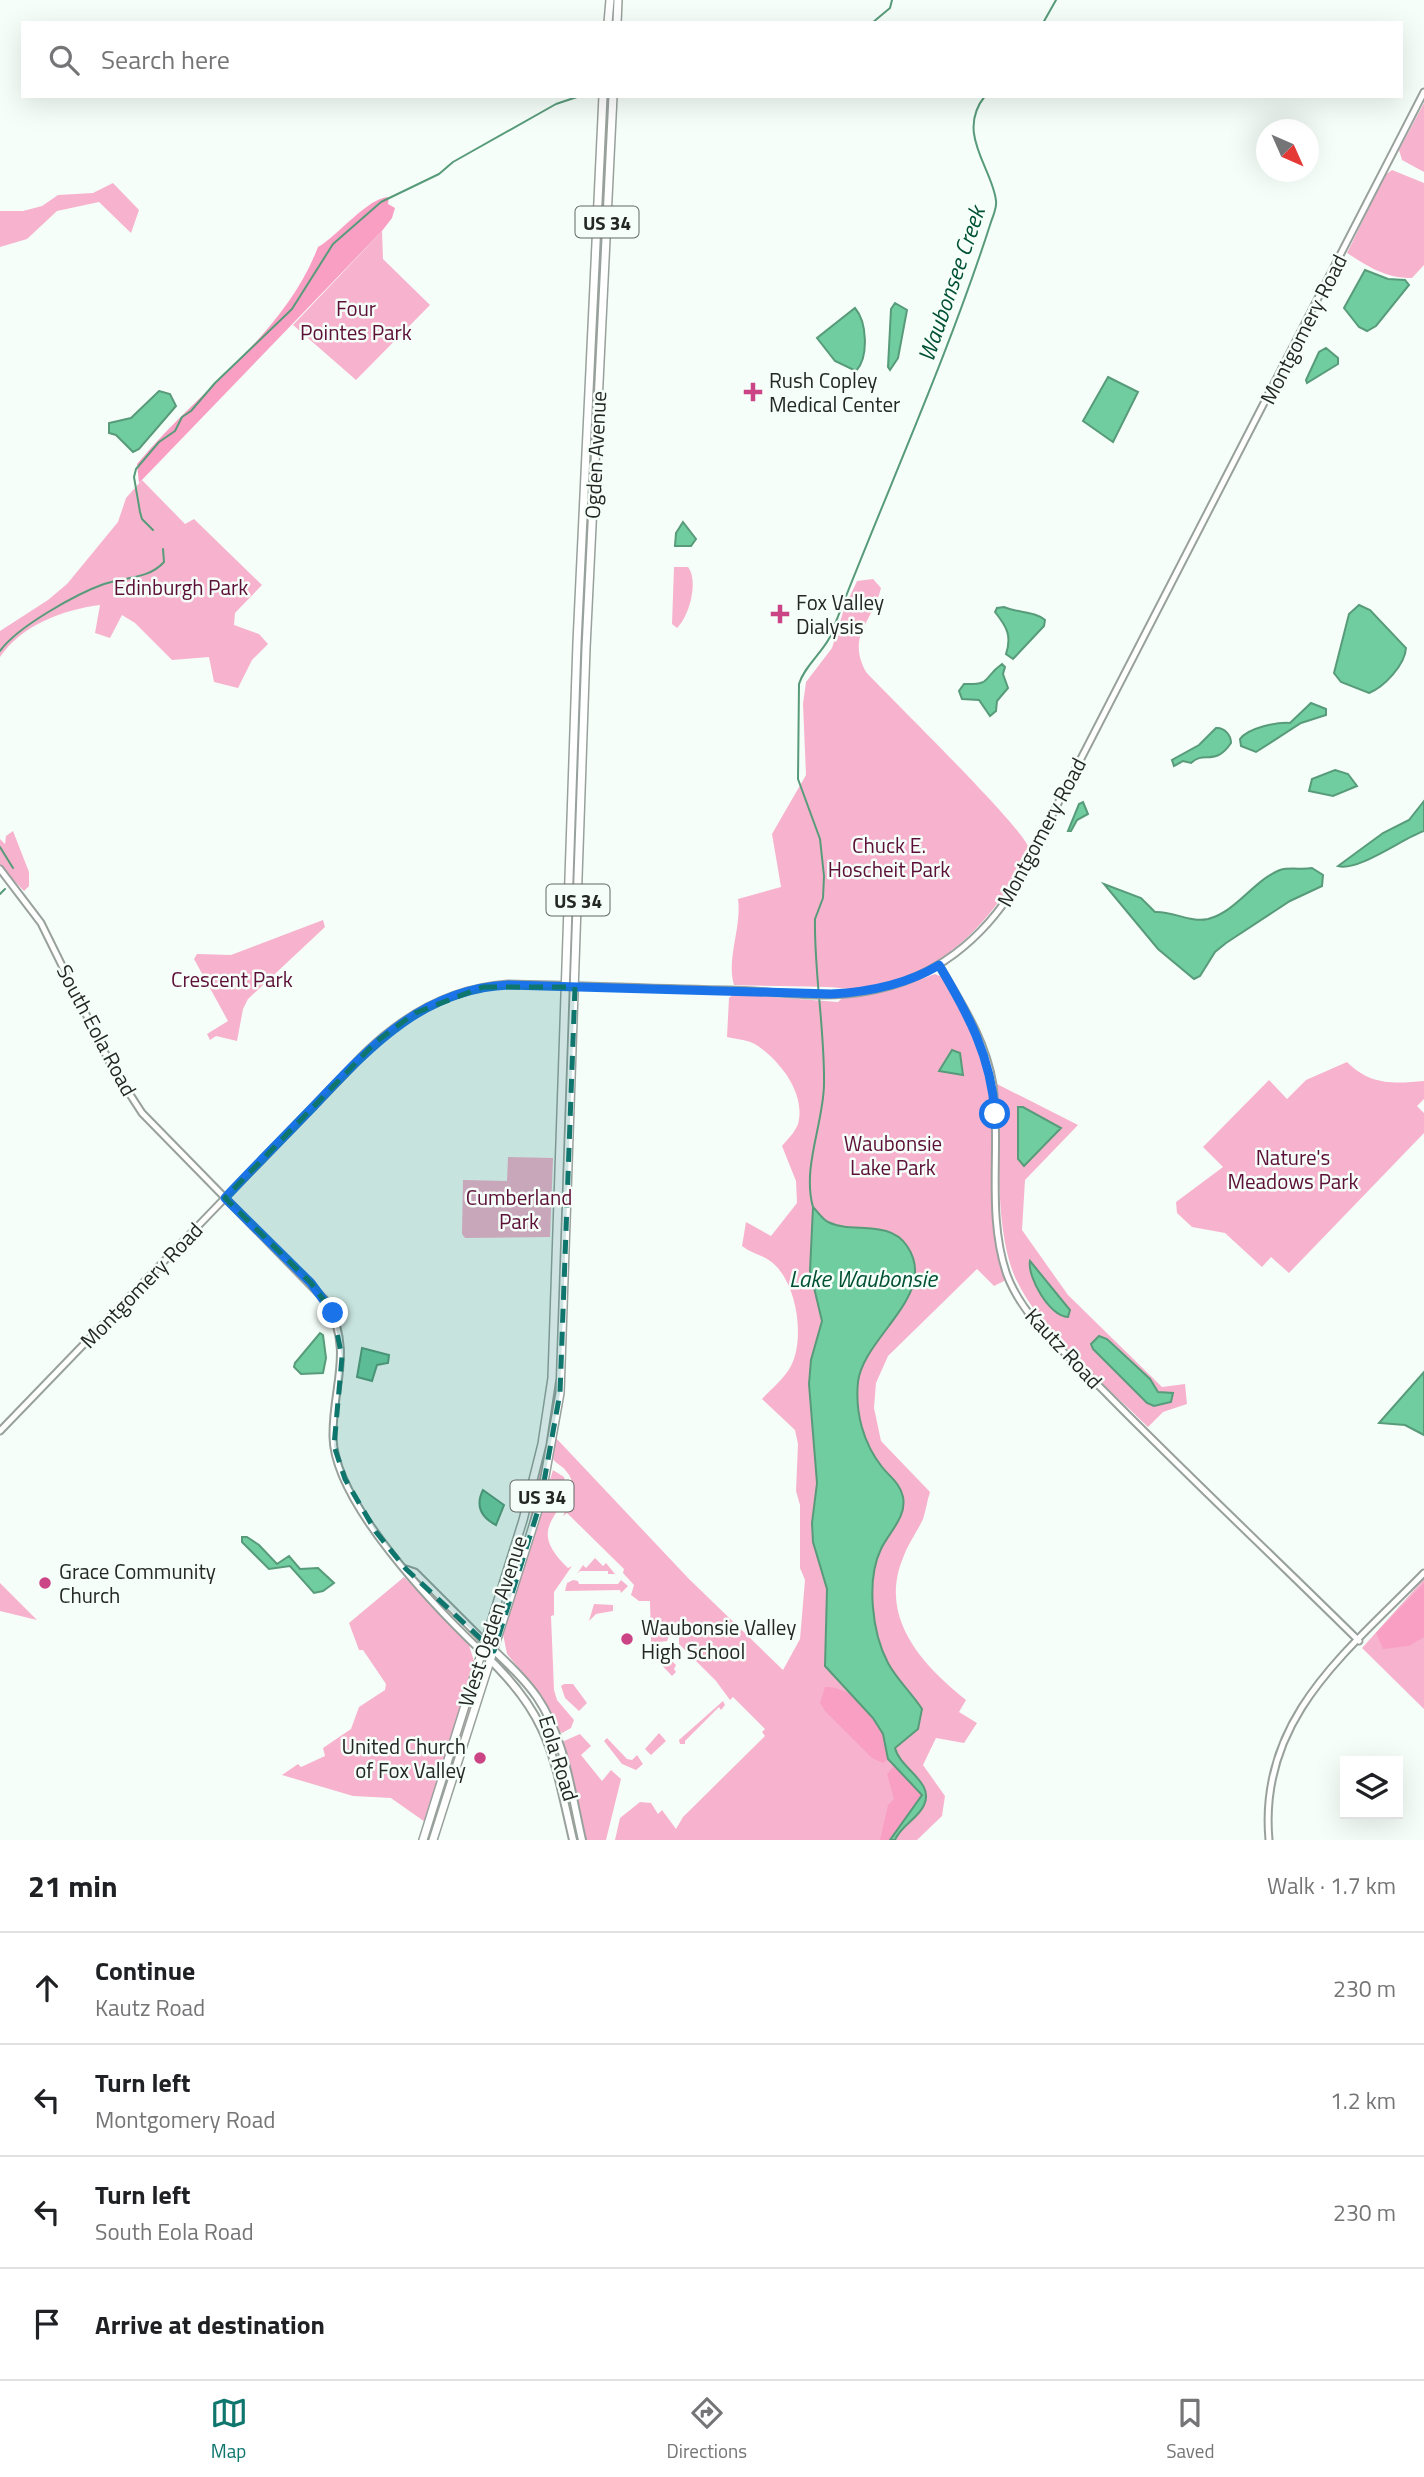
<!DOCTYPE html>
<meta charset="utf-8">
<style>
:root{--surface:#fff;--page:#f6f6f6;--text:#202124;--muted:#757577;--line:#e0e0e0;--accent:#0f766e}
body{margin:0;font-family:"Titillium Web",sans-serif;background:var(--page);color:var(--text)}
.controls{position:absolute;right:21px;bottom:21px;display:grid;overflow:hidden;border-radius:0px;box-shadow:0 7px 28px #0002}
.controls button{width:63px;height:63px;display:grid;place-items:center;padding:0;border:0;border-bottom:2px solid var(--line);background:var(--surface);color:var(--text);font:35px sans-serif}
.compass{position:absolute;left:1256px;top:119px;width:63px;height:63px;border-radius:50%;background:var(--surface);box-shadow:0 7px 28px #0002;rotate:135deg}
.stop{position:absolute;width:21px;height:21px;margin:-16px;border:5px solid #1a73e8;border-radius:50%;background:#fff}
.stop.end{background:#1a73e8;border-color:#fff;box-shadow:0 2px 7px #0008}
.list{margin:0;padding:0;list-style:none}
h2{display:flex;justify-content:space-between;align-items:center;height:91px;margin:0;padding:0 28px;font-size:30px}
h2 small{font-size:23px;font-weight:400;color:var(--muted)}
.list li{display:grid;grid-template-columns:46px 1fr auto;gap:21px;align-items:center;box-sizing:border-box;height:112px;padding:0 28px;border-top:2px solid var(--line)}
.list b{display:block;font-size:26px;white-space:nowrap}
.list p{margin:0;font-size:23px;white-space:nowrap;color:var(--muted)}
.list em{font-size:23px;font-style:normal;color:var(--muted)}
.icon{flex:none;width:38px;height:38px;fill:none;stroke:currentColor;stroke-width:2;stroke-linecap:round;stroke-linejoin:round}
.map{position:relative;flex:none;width:1424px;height:1840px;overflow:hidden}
.search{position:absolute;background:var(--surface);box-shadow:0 7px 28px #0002;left:21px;right:21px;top:21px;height:77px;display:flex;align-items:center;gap:18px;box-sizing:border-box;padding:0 24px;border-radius:0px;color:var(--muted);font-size:26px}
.sheet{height:539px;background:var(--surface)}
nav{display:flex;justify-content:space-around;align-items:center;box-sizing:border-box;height:98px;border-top:2px solid var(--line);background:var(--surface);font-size:19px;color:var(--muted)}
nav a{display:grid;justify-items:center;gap:4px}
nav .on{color:var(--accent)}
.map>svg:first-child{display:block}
.green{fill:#f7b3cd}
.forest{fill:#f89fc3}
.water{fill:#6fcd9f;stroke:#589b7a;stroke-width:2}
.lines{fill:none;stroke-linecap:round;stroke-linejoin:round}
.stream{stroke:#589b7a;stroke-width:2}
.tertiary-casing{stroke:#99a19c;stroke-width:9}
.secondary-casing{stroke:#99a19c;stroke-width:10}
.primary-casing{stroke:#99a19c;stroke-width:10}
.tertiary{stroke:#fff;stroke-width:5}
.secondary{stroke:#fff;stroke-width:6}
.primary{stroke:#fff;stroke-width:7}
.route{stroke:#1a73e8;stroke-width:9}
.marked{fill:#0f766e;fill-opacity:0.2;stroke:#0f766e;stroke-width:5;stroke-dasharray:14 9;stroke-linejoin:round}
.poi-dot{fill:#cb4485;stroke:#f5fef9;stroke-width:2.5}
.labels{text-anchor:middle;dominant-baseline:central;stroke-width:5;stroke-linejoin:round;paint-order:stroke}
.shield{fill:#f5fef9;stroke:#636865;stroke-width:2}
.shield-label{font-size:19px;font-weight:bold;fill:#242725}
.park-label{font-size:21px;fill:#5d1037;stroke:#f5fef9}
.street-label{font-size:21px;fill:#242725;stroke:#f5fef9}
.poi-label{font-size:21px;fill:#242725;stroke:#f5fef9;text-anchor:start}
.water-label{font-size:23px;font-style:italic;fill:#005134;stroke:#f5fef9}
</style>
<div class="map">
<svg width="1424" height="1840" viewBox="0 0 1424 1840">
<rect width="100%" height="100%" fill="#f5fef9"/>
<path class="green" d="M 607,96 L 611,96 L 603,249 Z
M 1424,103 L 1424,172 L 1402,160 L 1399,150 Z
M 1392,170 L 1424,183 L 1424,265 L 1412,278 C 1385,278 1369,267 1347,253 L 1385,175 Z
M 113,183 L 139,210 L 131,233 L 99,202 L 57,211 L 27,239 L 0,247 L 0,211 L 23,211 L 42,206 L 58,195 L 93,193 Z
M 382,231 L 383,259 L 430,305 L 356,380 L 293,325 Z
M 142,480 L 185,524 L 194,519 L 262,585 L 235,613 L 234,625 L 259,634 L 268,644 L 252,660 L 238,688 L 214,682 L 209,657 L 172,660 L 135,623 L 122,615 L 110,638 L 95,633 L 100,605 C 62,610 22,625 0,657 L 0,631 L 48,600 L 67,584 L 118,522 L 126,498 Z
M 674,567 L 688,567 C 699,581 689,617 677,628 L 672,624 Z
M 873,579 L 881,588 C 873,622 846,635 866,672 C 889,697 1027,831 1029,849 C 997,920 939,980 858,989 C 846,990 837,987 825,987 C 795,986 765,986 734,985 C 726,959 742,927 738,899 L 781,887 L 772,834 L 806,775 L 803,704 L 806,682 L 832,648 L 844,609 L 857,581 Z
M 13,831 L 29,872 L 29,886 L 24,891 L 0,866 L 0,839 L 5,844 L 6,836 Z
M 323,920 L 325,927 L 248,999 L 243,1009 L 237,1041 L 216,1036 L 210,1040 L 207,1034 L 228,1021 L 194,959 L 197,954 L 231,955 Z
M 935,974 L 942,977 L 966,1017 L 985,1065 L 991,1095 L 995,1230 L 1006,1276 L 1006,1280 L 994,1286 L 977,1269 L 888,1356 L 876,1383 L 874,1408 L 881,1441 L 930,1492 C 927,1501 926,1510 923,1519 C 917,1532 908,1544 903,1558 C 878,1618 923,1666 966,1700 L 959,1712 L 977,1723 L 964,1743 L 936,1738 L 923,1765 L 945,1796 L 942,1816 L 917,1840 L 615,1840 L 620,1818 L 640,1802 L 651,1803 L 658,1814 L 662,1810 L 676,1829 L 683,1817 L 765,1736 L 762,1732 L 765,1729 L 733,1697 L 730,1700 L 716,1681 L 679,1644 L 679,1632 L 670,1633 L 667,1641 L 651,1643 L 650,1601 L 639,1601 L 631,1595 L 634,1585 L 623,1573 L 624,1569 L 567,1513 L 563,1516 C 569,1501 579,1485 566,1471 C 562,1465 557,1465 553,1459 L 556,1438 L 689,1579 L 783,1670 L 800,1639 L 805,1580 L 800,1568 L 800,1505 L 796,1491 L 798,1444 L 795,1430 L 762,1399 C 772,1388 784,1379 791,1366 C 805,1339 797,1286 775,1265 C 765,1255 752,1254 742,1246 L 746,1222 L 771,1236 L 797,1203 L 796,1181 L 782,1146 C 788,1139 795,1132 798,1124 C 806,1094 781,1062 758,1046 C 750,1040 736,1039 727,1037 L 729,998 L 734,994 L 838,1002 L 843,997 L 894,989 Z
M 1347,1062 C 1370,1085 1393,1084 1424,1081 L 1424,1099 L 1417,1106 L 1424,1113 L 1424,1133 L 1289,1273 L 1271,1257 L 1262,1267 L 1225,1233 L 1192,1227 L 1177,1213 L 1176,1202 L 1223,1167 L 1203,1147 L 1269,1080 L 1287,1099 L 1306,1080 Z
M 997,1084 L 1078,1125 L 1025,1180 L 1022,1230 L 1068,1295 L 1162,1387 L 1185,1384 L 1187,1404 L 1163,1412 L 1148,1427 C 1105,1384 1024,1319 1009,1260 C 994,1204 1002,1142 997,1084 Z
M 508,1157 L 553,1158 L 550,1237 L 465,1238 L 462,1234 L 463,1180 L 507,1181 Z
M 559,1321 C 573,1352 535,1512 523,1551 L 549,1427 Z
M 553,1470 L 564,1477 C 576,1515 519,1522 568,1568 L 572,1566 L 554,1592 L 554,1615 L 551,1616 L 554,1690 L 557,1700 L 574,1720 L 571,1728 L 562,1733 L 557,1730 L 542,1696 L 507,1654 L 503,1634 Z
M 595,1558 L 603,1566 L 606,1563 L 615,1574 L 608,1574 L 608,1571 L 580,1571 L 577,1574 L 583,1565 L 586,1568 Z
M 404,1577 L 468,1642 L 474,1661 L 425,1822 L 391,1798 L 353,1796 L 282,1775 L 298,1764 L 301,1767 L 325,1756 L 323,1748 L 351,1729 L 359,1707 L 385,1690 L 386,1684 L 363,1650 L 359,1650 L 349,1623 Z
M 1424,1579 L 1424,1709 L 1362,1648 Z
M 573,1580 L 578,1581 L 579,1584 L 618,1584 L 621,1580 L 628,1586 L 621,1593 L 620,1590 L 565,1591 L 567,1583 Z
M 0,1583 L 37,1620 L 0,1611 Z
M 594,1604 L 613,1605 L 613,1611 L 596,1614 L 589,1621 Z
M 655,1658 L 669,1658 L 676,1665 L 674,1669 L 676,1672 L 672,1676 Z
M 478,1674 L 481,1675 L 430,1840 L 427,1840 Z
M 564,1684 L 573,1684 L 587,1703 L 579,1711 L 565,1698 L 561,1686 Z
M 723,1701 L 725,1705 L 721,1710 L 719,1707 L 685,1741 L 685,1744 L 680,1744 L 679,1740 Z
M 659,1733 L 666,1741 L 651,1755 L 645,1749 Z
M 580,1734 L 591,1746 L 581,1755 L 602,1781 L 611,1770 L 621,1779 L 606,1840 L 584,1840 L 563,1747 L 564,1741 Z
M 607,1738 L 627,1759 L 632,1760 L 637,1755 L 643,1764 L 636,1770 L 622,1764 L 604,1741 Z"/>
<path class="forest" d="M 389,197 L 388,204 L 395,208 L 392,218 L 382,231 L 139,483 L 137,464 C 196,392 284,336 318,247 C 338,236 368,197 389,197 Z
M 1424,1583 L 1424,1637 L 1409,1646 L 1383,1649 L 1376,1633 Z
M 825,1687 C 850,1686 871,1710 882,1731 C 886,1739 886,1750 888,1759 L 883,1763 L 872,1758 L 825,1711 L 820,1703 Z
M 894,1766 L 912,1782 L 922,1797 L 890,1840 L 880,1840 L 888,1805 L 894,1799 L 887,1774 Z"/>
<path class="water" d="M 1365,270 L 1388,279 L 1405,280 L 1409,285 L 1376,326 L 1367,331 L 1359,327 L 1344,308 Z
M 895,303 L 907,310 L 898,358 L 890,370 L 888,367 L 891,309 Z
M 855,308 C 867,322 869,357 856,371 L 835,361 L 817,338 Z
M 1326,348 L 1338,358 L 1338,364 L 1307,383 L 1306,380 L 1319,352 Z
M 1108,377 L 1138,392 L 1113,442 L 1083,421 Z
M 159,391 L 170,394 L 176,406 L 139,449 L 133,452 L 116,435 L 109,433 L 109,423 L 131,418 Z
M 683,522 L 696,539 L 691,546 L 675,546 L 676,533 Z
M 1359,605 L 1370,610 L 1406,648 C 1405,665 1384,687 1369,693 L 1341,682 L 1334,673 L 1349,614 Z
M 1004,607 C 1017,613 1035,611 1045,620 L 1044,626 L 1013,659 L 1006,654 C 1012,636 1007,627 995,612 L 997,608 Z
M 1002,664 L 1005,667 L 1003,674 L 1008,688 L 997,701 L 996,711 L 990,716 L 979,700 L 962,699 L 959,691 L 964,684 C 993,685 982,678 1002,664 Z
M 1311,703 L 1326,709 L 1326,715 L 1301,723 L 1256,752 L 1241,746 L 1240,739 C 1248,728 1276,722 1290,723 Z
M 1216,728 C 1224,727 1231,735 1231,743 C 1215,767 1204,750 1191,763 L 1183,761 L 1174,766 L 1172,760 L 1199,745 Z
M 1335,770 L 1348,774 L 1357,786 L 1333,796 L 1309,791 L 1312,779 Z
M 1424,801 L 1424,831 C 1403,838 1358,872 1338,866 L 1383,833 L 1409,820 Z
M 1083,802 L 1088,814 L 1077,820 L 1071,831 L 1068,831 L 1079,804 Z
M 1312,868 L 1323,875 L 1322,886 L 1290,901 L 1226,943 L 1215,952 L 1200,976 L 1194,979 L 1158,949 L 1104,884 L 1141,898 L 1155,912 C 1173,911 1190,923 1208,919 C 1236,912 1254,880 1280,870 C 1290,867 1302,870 1312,868 Z
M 952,1050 L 960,1053 L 963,1075 L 939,1071 Z
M 1018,1107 L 1023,1107 L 1061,1128 L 1024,1166 L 1018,1159 Z
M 813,1207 C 818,1212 822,1219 828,1222 C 852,1234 889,1219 907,1246 C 940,1294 863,1337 858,1382 C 855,1412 863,1443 882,1467 C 890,1477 900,1483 903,1497 C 907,1517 889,1532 881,1549 C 866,1580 872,1633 888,1663 C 897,1680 912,1693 922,1709 L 918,1729 L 895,1748 C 900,1769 935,1782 924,1805 C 918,1819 901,1825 895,1840 L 890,1840 L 922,1795 L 888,1759 L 883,1734 L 873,1718 L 825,1666 L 827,1589 L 813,1542 L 812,1523 L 817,1483 L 809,1384 L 811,1360 L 822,1321 L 810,1271 Z
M 1030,1261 L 1070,1310 L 1068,1317 C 1050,1317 1027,1277 1030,1261 Z
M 320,1333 L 323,1335 L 326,1358 L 323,1373 L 301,1374 L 294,1367 L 295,1363 Z
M 1099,1336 L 1107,1339 L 1150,1379 L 1158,1392 L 1173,1393 L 1171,1402 L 1154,1406 L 1147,1403 L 1093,1349 L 1091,1344 Z
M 362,1348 L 389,1355 L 388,1363 L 377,1365 L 372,1381 L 357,1377 Z
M 1424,1372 L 1424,1435 L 1405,1425 L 1379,1423 Z
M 483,1490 L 504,1505 L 496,1525 C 481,1517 475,1506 483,1490 Z
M 247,1537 L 259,1545 L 277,1564 L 289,1556 L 300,1569 L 318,1568 L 334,1583 L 323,1591 L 314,1593 L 290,1566 L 269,1569 L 242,1542 L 242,1537 Z"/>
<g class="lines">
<path class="stream" d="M 872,23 L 890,8 L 892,0
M 1043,23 L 1056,0
M 153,530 L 142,519 L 140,512 L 134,477 L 136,469 L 159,442 L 175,431 L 182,417 L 191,411 L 215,383 L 292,309 L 333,244 L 381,202 L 439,174 L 453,162 L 556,104 L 580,96
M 0,651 C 17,627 76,594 104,584 C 125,577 149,579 164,562 L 163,549
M 0,847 L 13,868
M 0,894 L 5,889
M 813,1207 C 802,1168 823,1125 824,1085 C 825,1030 814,974 815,919 L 823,898 L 824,876 L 820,839 L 798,779 L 799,684 C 804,667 821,654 830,637 C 883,499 946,362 991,222 C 993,216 997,208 996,201 C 993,169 955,133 985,96"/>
<g class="tertiary-casing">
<path id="tertiary" d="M 0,869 L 41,923 L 111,1065 L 142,1113 L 327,1302 C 354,1353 332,1386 333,1437 C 334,1503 436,1608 482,1652
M 939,965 C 961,1003 986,1040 993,1085 C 1001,1147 986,1215 1007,1275 C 1025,1323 1074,1360 1109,1396 C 1191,1479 1276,1559 1359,1641
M 0,1431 L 365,1053 C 405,1014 451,988 508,984 C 582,985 656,989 730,990 C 775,991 823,1000 868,991 C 933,980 984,939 1017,883 L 1424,92
M 406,1569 L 415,1572 L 485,1642
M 1269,1840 C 1258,1718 1347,1652 1424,1573"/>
</g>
<g class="secondary-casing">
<path id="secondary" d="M 485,1642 C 503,1659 523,1677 537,1697 C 565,1738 571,1793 582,1840
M 482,1652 C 550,1715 553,1754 573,1840"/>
</g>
<g class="primary-casing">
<path id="primary" d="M 608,23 L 610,0
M 617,23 L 618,0
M 423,1840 L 523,1520 L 542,1444 L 552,1378 L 577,643 L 603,96
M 433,1840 L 540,1504 L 560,1393 L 586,648 L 613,96"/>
</g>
<use href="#tertiary" class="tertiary"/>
<use href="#secondary" class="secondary"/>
<use href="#primary" class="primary"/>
</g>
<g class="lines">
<path class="route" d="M 333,1313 L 311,1283 L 225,1198 C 254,1167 284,1137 314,1106 C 369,1048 422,989 508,985 L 831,994 C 868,992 906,985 939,965 C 968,1014 991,1056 995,1114"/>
</g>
<path class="marked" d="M 483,987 L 575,987 L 560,1393 L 540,1504 L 494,1651 L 406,1569 L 376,1532 L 345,1479 L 334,1446 L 342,1357 L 333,1313 L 311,1283 L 225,1198 L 377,1041 L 415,1013 Z"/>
<g class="poi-dot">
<path d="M749.5 381.5h7v7h7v7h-7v7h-7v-7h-7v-7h7z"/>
<path d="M776.5 603.5h7v7h7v7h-7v7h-7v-7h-7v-7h7z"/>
<circle cx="45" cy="1583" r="7"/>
<circle cx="627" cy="1639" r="7"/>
<circle cx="480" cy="1758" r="7"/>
</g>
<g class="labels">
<g class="shield">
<rect x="575.5" y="206.5" width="63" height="31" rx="5"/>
<rect x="546.5" y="884.5" width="63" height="31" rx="5"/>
<rect x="510.5" y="1480.5" width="63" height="31" rx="5"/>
</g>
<g class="shield-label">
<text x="607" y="222">US 34</text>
<text x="578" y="900">US 34</text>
<text x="542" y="1496">US 34</text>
</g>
<g class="park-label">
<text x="356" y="308">Four<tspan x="356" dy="24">Pointes Park</tspan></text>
<text x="181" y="587">Edinburgh Park</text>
<text x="889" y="845">Chuck E.<tspan x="889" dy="24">Hoscheit Park</tspan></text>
<text x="232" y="979">Crescent Park</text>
<text x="893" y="1143">Waubonsie<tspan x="893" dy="24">Lake Park</tspan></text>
<text x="1293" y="1157">Nature's<tspan x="1293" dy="24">Meadows Park</tspan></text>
<text x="519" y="1197">Cumberland<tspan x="519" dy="24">Park</tspan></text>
</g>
<g class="street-label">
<text transform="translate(1303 329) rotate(-63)">Montgomery Road</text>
<text transform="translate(595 455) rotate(-87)">Ogden Avenue</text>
<text transform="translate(1041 832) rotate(-62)">Montgomery Road</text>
<text transform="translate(97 1030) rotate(62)">South Eola Road</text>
<text transform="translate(141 1285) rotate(-46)">Montgomery Road</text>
<text transform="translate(1064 1348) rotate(47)">Kautz Road</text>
<text transform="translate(492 1621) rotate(-72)">West Ogden Avenue</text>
<text transform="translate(559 1758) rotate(73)">Eola Road</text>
</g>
<g class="poi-label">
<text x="769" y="380">Rush Copley<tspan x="769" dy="24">Medical Center</tspan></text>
<text x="796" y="602">Fox Valley<tspan x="796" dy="24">Dialysis</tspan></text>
<text x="59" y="1571">Grace Community<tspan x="59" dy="24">Church</tspan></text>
<text x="641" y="1627">Waubonsie Valley<tspan x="641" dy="24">High School</tspan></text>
<text x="466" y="1746" text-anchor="end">United Church<tspan x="466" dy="24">of Fox Valley</tspan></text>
</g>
<g class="water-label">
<text transform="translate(951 284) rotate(-71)">Waubonsee Creek</text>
<text x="863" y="1278">Lake Waubonsie</text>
</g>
</g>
</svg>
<div class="controls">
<button><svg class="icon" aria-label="layers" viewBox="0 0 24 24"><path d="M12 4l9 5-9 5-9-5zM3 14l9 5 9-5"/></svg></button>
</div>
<svg class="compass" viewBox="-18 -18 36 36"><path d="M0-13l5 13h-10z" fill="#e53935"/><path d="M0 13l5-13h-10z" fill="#757577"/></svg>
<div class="stop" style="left:995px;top:1114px"></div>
<div class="stop end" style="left:333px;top:1313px"></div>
<div class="search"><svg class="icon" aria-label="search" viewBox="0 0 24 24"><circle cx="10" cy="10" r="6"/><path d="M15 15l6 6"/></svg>Search here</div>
</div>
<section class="sheet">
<h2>21 min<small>Walk · 1.7 km</small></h2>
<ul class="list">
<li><svg class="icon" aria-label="ahead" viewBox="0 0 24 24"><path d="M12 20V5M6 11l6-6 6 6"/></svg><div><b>Continue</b><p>Kautz Road</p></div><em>230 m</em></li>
<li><svg class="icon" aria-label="left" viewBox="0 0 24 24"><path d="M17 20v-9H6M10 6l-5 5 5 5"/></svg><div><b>Turn left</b><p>Montgomery Road</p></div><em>1.2 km</em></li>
<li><svg class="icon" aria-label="left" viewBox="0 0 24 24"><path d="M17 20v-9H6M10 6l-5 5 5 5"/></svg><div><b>Turn left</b><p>South Eola Road</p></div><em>230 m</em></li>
<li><svg class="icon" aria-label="arrive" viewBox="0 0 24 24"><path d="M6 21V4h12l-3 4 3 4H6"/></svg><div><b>Arrive at destination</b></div></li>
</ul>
</section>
<nav>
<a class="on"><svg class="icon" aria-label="map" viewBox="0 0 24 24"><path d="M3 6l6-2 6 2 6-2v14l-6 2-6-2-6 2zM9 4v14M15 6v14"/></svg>Map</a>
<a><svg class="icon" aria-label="directions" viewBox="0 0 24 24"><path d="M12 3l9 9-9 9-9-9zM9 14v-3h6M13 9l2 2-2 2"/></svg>Directions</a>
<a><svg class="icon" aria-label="saved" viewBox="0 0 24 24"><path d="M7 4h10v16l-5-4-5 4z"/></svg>Saved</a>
</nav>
